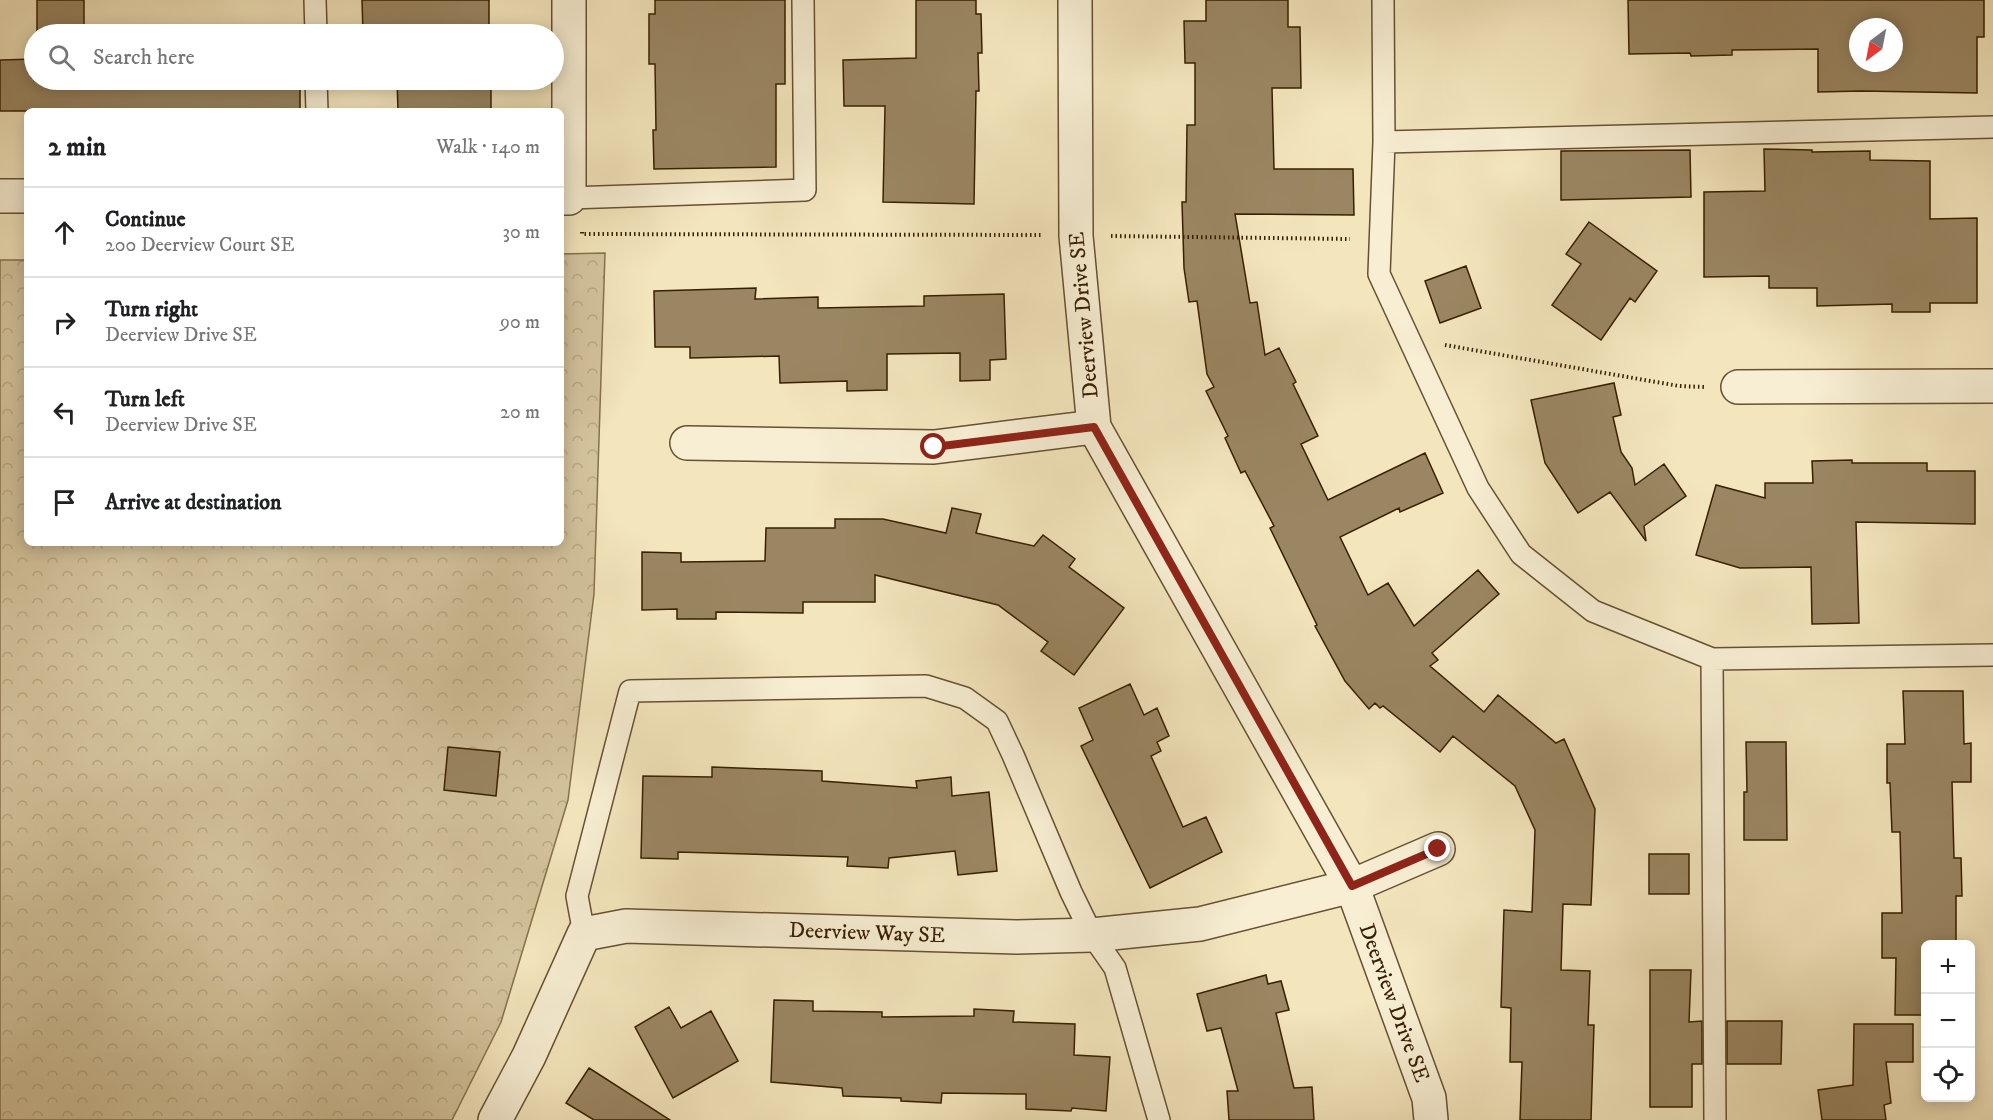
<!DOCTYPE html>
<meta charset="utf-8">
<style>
:root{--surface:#fff;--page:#f6f6f6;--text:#202124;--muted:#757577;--line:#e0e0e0}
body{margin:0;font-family:"IM FELL DW Pica",serif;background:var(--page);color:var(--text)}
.controls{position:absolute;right:18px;bottom:18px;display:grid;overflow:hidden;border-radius:9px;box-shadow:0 3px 15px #0003}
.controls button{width:54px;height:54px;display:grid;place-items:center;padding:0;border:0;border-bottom:2px solid var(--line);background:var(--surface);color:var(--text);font:30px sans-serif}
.compass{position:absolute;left:1849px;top:18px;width:54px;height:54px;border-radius:50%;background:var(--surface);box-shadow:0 3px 15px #0003;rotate:212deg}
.stop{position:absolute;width:18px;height:18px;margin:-14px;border:4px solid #8f2418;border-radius:50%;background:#fff}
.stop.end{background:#8f2418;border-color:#fff;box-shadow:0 2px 6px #0008}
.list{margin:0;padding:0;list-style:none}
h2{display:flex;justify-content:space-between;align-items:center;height:78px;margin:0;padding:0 24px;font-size:26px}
h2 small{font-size:20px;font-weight:400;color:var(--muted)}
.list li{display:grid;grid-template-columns:39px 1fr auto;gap:18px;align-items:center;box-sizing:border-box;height:90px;padding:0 24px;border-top:2px solid var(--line)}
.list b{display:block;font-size:22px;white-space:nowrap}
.list p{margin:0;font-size:20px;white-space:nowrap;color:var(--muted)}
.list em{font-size:20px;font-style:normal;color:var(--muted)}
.icon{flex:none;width:33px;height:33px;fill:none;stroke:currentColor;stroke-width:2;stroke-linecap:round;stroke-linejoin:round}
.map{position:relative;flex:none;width:1993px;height:1120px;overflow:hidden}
.search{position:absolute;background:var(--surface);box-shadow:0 3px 15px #0003;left:24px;top:24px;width:540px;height:66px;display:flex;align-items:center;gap:15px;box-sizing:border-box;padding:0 21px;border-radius:33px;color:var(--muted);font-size:22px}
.panel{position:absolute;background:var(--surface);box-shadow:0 3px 15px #0003;left:24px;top:108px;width:540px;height:438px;border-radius:9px}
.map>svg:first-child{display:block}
.park{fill:url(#park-crowns);stroke:#86714e;stroke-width:1.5}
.building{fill:#9a8662;stroke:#391f01;stroke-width:1.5;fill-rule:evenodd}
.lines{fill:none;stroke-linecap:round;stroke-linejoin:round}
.lane-casing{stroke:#685030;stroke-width:24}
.street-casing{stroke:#685030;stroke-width:36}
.path{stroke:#391f01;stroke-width:4;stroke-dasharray:1.5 3;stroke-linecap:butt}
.lane{stroke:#f7eed3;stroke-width:21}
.street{stroke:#f7eed3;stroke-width:33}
.route{stroke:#8f2418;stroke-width:8}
.labels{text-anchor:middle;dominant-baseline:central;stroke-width:6;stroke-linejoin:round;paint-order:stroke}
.street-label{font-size:22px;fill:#391f01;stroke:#f7eed3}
</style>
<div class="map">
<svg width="1993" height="1120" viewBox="0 0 1993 1120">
<defs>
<pattern id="park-crowns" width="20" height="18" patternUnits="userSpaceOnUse" patternTransform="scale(1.5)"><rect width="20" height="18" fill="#d3c39c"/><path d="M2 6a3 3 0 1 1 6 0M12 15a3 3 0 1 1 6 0" fill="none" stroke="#b6a785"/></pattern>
</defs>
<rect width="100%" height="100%" fill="#f3e5bc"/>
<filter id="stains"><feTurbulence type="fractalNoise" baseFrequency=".00333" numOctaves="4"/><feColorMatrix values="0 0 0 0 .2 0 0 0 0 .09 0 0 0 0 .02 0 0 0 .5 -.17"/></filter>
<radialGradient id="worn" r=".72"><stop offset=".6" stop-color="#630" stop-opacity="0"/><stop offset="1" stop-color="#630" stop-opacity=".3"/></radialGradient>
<path class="park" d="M 605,253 L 594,594 L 568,800 L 501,1022 L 452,1120 L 0,1120 L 0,260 L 27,260 L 27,543 L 561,543 L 561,254 Z"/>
<path class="building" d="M 37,0 L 84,0 L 84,34 L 37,34 Z
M 362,0 L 489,0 L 489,34 L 363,34 Z
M 655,0 L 785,0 L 785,84 L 776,84 L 776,167 L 654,169 L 653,130 L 656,130 L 655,64 L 649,64 L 649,14 L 655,14 Z
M 916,0 L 976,0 L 976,14 L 981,14 L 982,53 L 978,53 L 979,91 L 976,91 L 974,204 L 883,202 L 885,106 L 844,106 L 843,60 L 916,58 Z
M 1206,0 L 1288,0 L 1288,27 L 1300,27 L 1301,88 L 1272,88 L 1274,169 L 1353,169 L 1354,215 L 1235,214 L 1250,303 L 1257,302 L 1265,355 L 1279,348 L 1296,382 L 1293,384 L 1318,436 L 1301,444 L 1328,500 L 1425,453 L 1443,493 L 1400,512 L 1399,508 L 1340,537 L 1368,595 L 1388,583 L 1414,626 L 1478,570 L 1499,594 L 1432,653 L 1438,660 L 1430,666 L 1484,712 L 1498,695 L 1556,743 L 1564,739 L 1595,809 L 1591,905 L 1563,904 L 1561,970 L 1590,971 L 1588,1025 L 1594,1025 L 1591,1120 L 1520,1120 L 1522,1062 L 1510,1062 L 1511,1008 L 1501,1007 L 1504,910 L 1532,912 L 1535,830 L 1515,786 L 1453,736 L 1440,752 L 1383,706 L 1380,708 L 1375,703 L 1369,709 L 1345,681 L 1315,626 L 1317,625 L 1270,528 L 1274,526 L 1245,471 L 1241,473 L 1225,438 L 1228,436 L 1206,391 L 1214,387 L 1207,374 L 1197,301 L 1189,302 L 1184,268 L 1182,202 L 1186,202 L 1187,125 L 1195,125 L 1195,63 L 1185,63 L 1184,21 L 1206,21 Z
M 1628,0 L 1984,0 L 1984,37 L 1977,37 L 1977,93 L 1862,91 L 1818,92 L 1818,49 L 1732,50 L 1732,55 L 1691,56 L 1690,53 L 1629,54 ZM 1858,27 L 1894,27 L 1894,63 L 1858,63 Z
M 274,33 L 299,33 L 299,34 L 217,34 Z
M 34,59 L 34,80 L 300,80 L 300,111 L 0,111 L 0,60 Z
M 397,80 L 491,80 L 491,111 L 398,111 Z
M 1764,149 L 1812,150 L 1812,152 L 1870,151 L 1870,160 L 1930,161 L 1930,219 L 1977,218 L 1977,303 L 1930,303 L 1930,312 L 1892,312 L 1892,304 L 1817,306 L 1817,288 L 1769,288 L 1769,276 L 1704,277 L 1704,192 L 1765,191 Z
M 1690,150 L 1691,197 L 1561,200 L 1561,151 Z
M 1589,222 L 1657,271 L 1635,302 L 1630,298 L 1601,340 L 1552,305 L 1581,264 L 1566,254 Z
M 1466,266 L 1481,308 L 1440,323 L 1425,281 Z
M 756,288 L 755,299 L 818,297 L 818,308 L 924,306 L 924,296 L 1004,294 L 1006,359 L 990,360 L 990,380 L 960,381 L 960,353 L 887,354 L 887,390 L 847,391 L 847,381 L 780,383 L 779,356 L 690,358 L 690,347 L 655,347 L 654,291 Z
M 1614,383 L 1621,415 L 1613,417 L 1621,452 L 1632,468 L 1635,485 L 1664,464 L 1686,496 L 1644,526 L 1646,541 L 1610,492 L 1578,513 L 1545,463 L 1531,400 Z
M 1852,460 L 1852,463 L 1927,463 L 1927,471 L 1975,471 L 1975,524 L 1856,522 L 1859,623 L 1812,624 L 1811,567 L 1740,568 L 1696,555 L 1716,485 L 1765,498 L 1765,483 L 1813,483 L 1812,461 Z
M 952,508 L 981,514 L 976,533 L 1034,546 L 1043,535 L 1075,559 L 1069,567 L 1124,608 L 1074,675 L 1041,651 L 1048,642 L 998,605 L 875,575 L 875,602 L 803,602 L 803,613 L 716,612 L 716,619 L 677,619 L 677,609 L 642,610 L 642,552 L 681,553 L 681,562 L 765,561 L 766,528 L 835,528 L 835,519 L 883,519 L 946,533 Z
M 1130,684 L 1144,715 L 1157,708 L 1169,736 L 1157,742 L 1161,751 L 1151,756 L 1183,827 L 1206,817 L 1222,852 L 1150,888 L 1081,746 L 1093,740 L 1079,708 Z
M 1903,691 L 1963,691 L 1964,744 L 1971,743 L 1971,782 L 1952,782 L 1954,858 L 1961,858 L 1962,896 L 1956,896 L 1956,945 L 1926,945 L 1926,1015 L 1895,1015 L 1896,958 L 1882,958 L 1882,913 L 1902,913 L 1900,832 L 1892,832 L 1890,783 L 1887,783 L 1887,744 L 1905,744 Z
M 1746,742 L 1786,742 L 1787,840 L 1744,840 L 1744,792 L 1747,792 Z
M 448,747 L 500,752 L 496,796 L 444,790 Z
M 712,767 L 822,771 L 822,781 L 917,788 L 916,781 L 951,777 L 952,796 L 989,792 L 997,871 L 958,875 L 955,851 L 889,858 L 888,868 L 847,866 L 848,857 L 678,852 L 678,859 L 641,858 L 643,776 L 712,777 Z
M 1649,854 L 1689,854 L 1689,894 L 1649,894 Z
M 1650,970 L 1691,970 L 1689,1022 L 1702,1021 L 1702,1064 L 1692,1064 L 1692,1107 L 1650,1107 Z
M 1266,975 L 1268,984 L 1281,981 L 1289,1010 L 1276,1013 L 1294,1088 L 1312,1087 L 1314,1120 L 1229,1120 L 1227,1091 L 1238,1091 L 1221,1028 L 1207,1031 L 1197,994 Z
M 774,1000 L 813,1001 L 813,1011 L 882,1012 L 882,1017 L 974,1016 L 974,1009 L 1014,1011 L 1013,1022 L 1075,1024 L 1074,1055 L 1110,1057 L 1106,1111 L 1072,1108 L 1071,1111 L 1026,1109 L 1026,1094 L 942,1093 L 941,1103 L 901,1101 L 901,1098 L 843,1096 L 842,1088 L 771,1082 Z
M 669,1007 L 681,1028 L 711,1011 L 738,1061 L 673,1098 L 635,1027 Z
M 1727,1021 L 1782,1021 L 1781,1064 L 1727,1064 Z
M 1854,1024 L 1913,1024 L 1913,1062 L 1886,1062 L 1891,1103 L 1884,1105 L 1886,1120 L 1822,1120 L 1818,1090 L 1853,1085 Z
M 589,1068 L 670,1120 L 594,1120 L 566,1103 Z"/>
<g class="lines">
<g class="lane-casing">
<path id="lane" d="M 315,0 L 316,34
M 1383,0 L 1384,142 L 1379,274 L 1478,488 L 1521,554 L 1593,611 L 1712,659 L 1993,655
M 316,80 L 317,111
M 1384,142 L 1993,127
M 569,198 L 805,190 L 803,0
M 1712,659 L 1715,1120
M 584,934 L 577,896 L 630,691 L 926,686 L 965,698 L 997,721 L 1013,755 L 1071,892 L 1092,935 L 1115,968 L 1159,1120"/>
</g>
<g class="street-casing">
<path id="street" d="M 1075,0 L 1076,236 L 1094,427 L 1352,886 L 1429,1098 L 1431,1120
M 0,196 L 27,196
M 561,198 L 569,198 L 569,0
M 1738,387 L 1993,386
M 687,443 L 934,447 L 1094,427
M 495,1120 L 529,1056 L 584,934 L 626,926 L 1017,937 L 1092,935 L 1200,924 L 1352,886 L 1438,849"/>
</g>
<path class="path" d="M 582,232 L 582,234 L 1041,235
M 1111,236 L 1350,239
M 1445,345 L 1679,386 L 1704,387"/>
<use href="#lane" class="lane"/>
<use href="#street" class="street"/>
</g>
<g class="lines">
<path class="route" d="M 934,447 L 1094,427 L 1352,886 L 1438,849"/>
</g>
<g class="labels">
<g class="street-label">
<text transform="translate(1084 315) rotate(-95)">Deerview Drive SE</text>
<text transform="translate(867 933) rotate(2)">Deerview Way SE</text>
<text transform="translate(1394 1003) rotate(70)">Deerview Drive SE</text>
</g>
</g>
<rect width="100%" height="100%" filter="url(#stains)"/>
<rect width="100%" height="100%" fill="url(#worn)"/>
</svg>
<div class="controls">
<button>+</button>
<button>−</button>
<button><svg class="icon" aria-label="locate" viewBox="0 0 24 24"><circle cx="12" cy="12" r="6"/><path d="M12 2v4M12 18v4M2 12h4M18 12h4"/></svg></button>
</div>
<svg class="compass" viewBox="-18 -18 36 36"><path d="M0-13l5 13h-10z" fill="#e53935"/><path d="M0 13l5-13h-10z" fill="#757577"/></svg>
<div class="stop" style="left:934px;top:447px"></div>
<div class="stop end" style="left:1438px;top:849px"></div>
<div class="search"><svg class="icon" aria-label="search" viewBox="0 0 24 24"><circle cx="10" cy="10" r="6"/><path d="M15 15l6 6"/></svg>Search here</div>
<section class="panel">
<h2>2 min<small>Walk · 140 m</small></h2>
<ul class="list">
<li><svg class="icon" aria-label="ahead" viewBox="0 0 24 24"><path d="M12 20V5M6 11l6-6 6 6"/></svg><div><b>Continue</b><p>200 Deerview Court SE</p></div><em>30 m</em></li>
<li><svg class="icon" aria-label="right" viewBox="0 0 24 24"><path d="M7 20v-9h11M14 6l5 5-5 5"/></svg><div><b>Turn right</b><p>Deerview Drive SE</p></div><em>90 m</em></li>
<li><svg class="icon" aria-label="left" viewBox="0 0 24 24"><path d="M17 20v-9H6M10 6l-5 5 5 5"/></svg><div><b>Turn left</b><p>Deerview Drive SE</p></div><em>20 m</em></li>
<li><svg class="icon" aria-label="arrive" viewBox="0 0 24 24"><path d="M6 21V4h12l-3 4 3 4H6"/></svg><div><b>Arrive at destination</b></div></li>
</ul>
</section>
</div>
